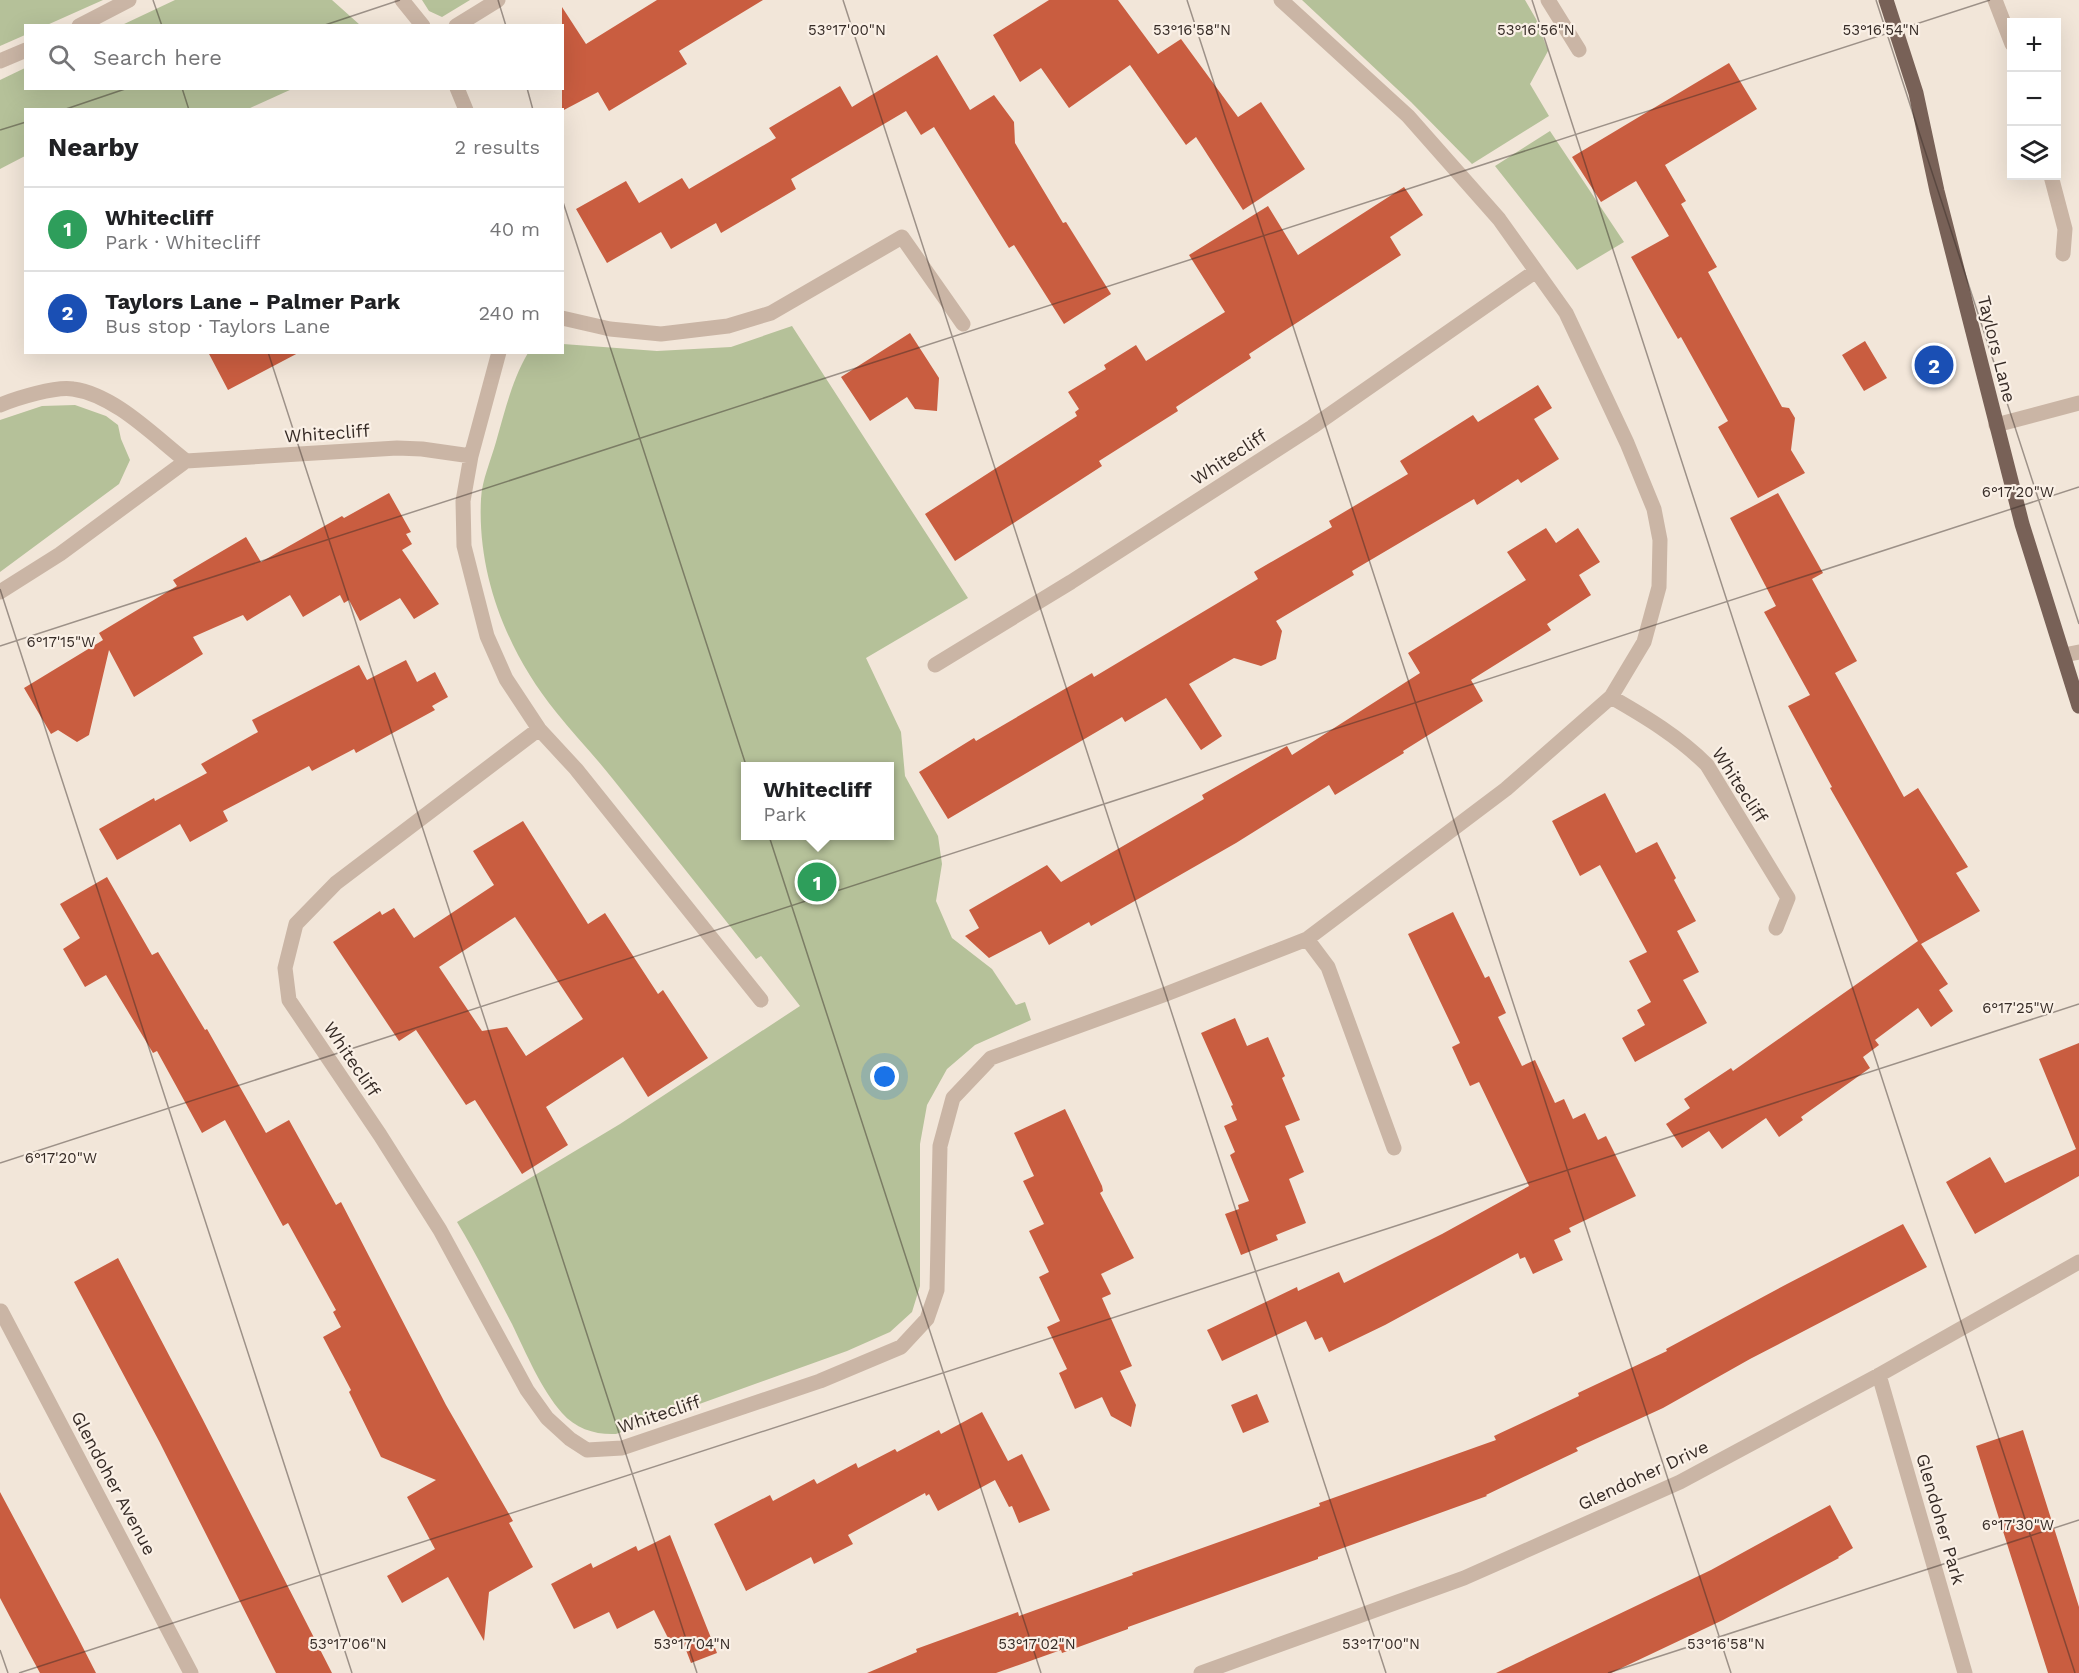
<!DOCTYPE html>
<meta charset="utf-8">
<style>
:root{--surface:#fff;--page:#f6f6f6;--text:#202124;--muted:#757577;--line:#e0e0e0;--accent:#7c3aed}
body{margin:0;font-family:"Work Sans",sans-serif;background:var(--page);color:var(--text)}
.controls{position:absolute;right:18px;top:18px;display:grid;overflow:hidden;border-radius:0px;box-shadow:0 6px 24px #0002}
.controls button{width:54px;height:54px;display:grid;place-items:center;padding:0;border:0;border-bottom:2px solid var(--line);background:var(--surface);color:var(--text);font:30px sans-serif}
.you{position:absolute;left:885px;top:1077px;width:21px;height:21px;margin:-15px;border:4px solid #fff;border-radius:50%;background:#1a73e8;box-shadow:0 0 0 9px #1a73e833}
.badge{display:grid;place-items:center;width:39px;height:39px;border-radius:50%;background:var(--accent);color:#fff;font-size:20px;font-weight:700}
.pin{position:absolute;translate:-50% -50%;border:3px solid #fff;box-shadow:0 2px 6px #0006}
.popup{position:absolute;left:741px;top:762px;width:153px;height:78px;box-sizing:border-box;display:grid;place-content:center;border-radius:0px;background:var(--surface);filter:drop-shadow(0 2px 4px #0005);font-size:20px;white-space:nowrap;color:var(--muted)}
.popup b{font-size:22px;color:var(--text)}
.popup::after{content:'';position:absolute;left:50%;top:100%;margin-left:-12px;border:12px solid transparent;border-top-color:var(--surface)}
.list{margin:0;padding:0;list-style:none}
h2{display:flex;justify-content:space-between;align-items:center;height:78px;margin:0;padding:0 24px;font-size:26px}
h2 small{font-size:20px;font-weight:400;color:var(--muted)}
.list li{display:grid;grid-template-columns:39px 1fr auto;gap:18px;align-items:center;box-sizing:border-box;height:84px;padding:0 24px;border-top:2px solid var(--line)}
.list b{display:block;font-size:22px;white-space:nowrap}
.list p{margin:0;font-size:20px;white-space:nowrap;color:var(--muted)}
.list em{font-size:20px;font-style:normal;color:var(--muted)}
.icon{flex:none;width:33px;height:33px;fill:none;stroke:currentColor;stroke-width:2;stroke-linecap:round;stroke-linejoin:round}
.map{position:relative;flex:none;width:2079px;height:1673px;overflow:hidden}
.search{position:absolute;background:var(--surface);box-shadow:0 6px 24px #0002;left:24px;top:24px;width:540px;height:66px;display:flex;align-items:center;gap:15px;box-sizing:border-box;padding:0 21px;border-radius:0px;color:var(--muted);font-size:22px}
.panel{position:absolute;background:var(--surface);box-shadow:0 6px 24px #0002;left:24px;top:108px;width:540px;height:246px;border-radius:0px}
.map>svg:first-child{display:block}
.green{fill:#b5c199;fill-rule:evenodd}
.building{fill:#c95d40;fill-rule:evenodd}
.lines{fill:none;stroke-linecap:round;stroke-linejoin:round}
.minor{stroke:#cab5a5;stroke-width:15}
.major{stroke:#786157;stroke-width:15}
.ticks{fill:none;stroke:#362b26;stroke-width:1.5;stroke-opacity:0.45}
.labels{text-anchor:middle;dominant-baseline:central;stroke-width:4.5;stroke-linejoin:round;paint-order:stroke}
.street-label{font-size:18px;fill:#362b26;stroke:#faf0e6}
.ticks-label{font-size:15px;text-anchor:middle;fill:#362b26;stroke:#faf0e6;stroke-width:4.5;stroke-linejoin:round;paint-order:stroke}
</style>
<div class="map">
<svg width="2079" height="1673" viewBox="0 0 2079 1673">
<rect width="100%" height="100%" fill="#f2e6d9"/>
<path class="green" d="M 0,0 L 103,0 L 47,25 L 26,26 L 25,35 L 0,46 Z
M 175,0 L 332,0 L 360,25 L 122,25 Z
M 422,0 L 470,0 L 442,17 L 429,11 Z
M 1302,0 L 1525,0 L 1536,19 L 1548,51 L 1530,84 L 1549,116 L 1472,164 L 1411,102 Z
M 25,68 L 26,88 L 292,89 L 248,109 L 26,110 L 25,156 L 0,169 L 0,80 Z
M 1550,131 L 1624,242 L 1577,270 L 1495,166 Z
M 792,326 L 968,598 L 866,658 L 901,732 L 905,776 L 938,836 L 942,864 L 936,901 L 952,938 L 992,969 L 1016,1005 L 1025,1002 L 1031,1020 L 975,1045 L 947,1069 L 927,1105 L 920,1144 L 920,1286 L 912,1312 L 890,1332 L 847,1351 L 616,1434 C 596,1435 576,1429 562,1413 C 541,1389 526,1353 512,1324 C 494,1290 477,1255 457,1222 L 620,1124 L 800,1006 L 761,956 L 756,959 C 708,898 660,838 612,778 C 594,755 574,735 556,712 C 508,653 477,576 481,499 C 482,480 491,460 496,442 C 505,411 512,380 528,353 L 562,352 L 563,344 L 657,351 L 731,347 ZM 745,766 L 889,766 L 889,836 L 745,836 Z
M 75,405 L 106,416 L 118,425 L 121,439 L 130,460 L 119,484 L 0,572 L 0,420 L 42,406 Z"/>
<path class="building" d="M 657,0 L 763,0 L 679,51 L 687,64 L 609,111 L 598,92 L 562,111 L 562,7 L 586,44 Z
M 1049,0 L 1118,0 L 1158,54 L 1181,39 L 1238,117 L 1261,102 L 1305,169 L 1243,210 L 1196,137 L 1186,145 L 1130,65 L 1069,108 L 1041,68 L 1020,82 L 993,35 Z
M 937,55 L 970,110 L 994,95 L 1014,122 L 1015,143 L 1063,223 L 1066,222 L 1111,294 L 1064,324 L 1014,245 L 1009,248 L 934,127 L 921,135 L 906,111 L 791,179 L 796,189 L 721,233 L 716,223 L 671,249 L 661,232 L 607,263 L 576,209 L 626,181 L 639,203 L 682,178 L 689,189 L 776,138 L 769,128 L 840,86 L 852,107 Z
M 1729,63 L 1757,109 L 1665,165 L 1686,201 L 1681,204 L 1717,267 L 1708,272 L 1782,407 L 1789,408 L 1795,418 L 1791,450 L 1805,473 L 1758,498 L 1718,427 L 1728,421 L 1681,337 L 1678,339 L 1631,257 L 1669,236 L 1636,181 L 1601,202 L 1572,157 Z
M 1404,187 L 1423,215 L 1390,237 L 1401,255 L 1249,354 L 1251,358 L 1176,407 L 1178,411 L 1099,461 L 1102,466 L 955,561 L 925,514 L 1077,416 L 1075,412 L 1079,409 L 1068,392 L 1106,369 L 1104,365 L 1136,345 L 1146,361 L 1225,312 L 1189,255 L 1268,206 L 1298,255 Z
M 910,333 L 939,378 L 937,411 L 915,409 L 907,397 L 870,421 L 841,377 Z
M 1865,341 L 1887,378 L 1864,391 L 1842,355 Z
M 208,352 L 300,352 L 228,390 Z
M 1538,385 L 1552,408 L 1534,419 L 1559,459 L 1521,483 L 1518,479 L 1477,505 L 1474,499 L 1352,571 L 1354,575 L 1276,621 L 1282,631 L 1276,659 L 1261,666 L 1234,658 L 1189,684 L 1222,736 L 1201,750 L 1166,698 L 1125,722 L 1122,717 L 948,819 L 919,772 L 974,738 L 976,741 L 1092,673 L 1094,677 L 1258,579 L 1254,572 L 1332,527 L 1329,521 L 1408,474 L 1400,461 L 1473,415 L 1478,422 Z
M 389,493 L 411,532 L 406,534 L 412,544 L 402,550 L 439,604 L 414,619 L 400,598 L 360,621 L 349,600 L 344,603 L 340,595 L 303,617 L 290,595 L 247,621 L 243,615 L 193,637 L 203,654 L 134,697 L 109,650 L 89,735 L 77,742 L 58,730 L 51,734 L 24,688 L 103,640 L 99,633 L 177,586 L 173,580 L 246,537 L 261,562 L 342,516 L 344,518 Z
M 1778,493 L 1823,573 L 1812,579 L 1857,661 L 1835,673 L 1904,797 L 1918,788 L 1968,867 L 1956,873 L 1980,911 L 1921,944 L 1948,984 L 1939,990 L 1953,1011 L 1931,1027 L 1918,1008 L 1875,1040 L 1879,1045 L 1863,1057 L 1870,1068 L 1801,1117 L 1803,1120 L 1779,1137 L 1766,1118 L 1722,1149 L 1709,1131 L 1682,1148 L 1666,1124 L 1690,1108 L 1684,1099 L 1731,1068 L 1733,1071 L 1918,941 L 1830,788 L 1832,787 L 1788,706 L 1810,695 L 1764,612 L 1776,606 L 1730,518 Z
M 1546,528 L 1556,543 L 1578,528 L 1600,562 L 1579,575 L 1591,595 L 1547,624 L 1551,630 L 1471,680 L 1483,701 L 1403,751 L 1404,753 L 1335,795 L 1329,785 L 1236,843 L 1091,926 L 1089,922 L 1049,945 L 1041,931 L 989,958 L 965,936 L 979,928 L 969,910 L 1047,865 L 1061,882 L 1204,799 L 1202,795 L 1287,746 L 1292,755 L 1420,673 L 1408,653 L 1526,580 L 1507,552 Z
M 406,660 L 417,682 L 435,672 L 448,697 L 432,706 L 435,710 L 356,753 L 354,749 L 312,771 L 309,766 L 223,811 L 228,821 L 190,842 L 180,824 L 117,860 L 99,829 L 154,798 L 155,801 L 207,773 L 201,764 L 258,732 L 252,720 L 359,665 L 367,680 Z
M 1605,793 L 1636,853 L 1657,842 L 1676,878 L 1674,880 L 1696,921 L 1677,931 L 1699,972 L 1683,980 L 1707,1023 L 1635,1062 L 1622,1038 L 1645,1025 L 1637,1010 L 1651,1002 L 1629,961 L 1647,952 L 1600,865 L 1580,876 L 1552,821 Z
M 523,821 L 588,924 L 605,913 L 658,994 L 663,990 L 708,1058 L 648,1097 L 623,1057 L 546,1107 L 568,1145 L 522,1174 L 475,1100 L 466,1105 L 416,1030 L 399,1041 L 333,942 L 380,911 L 382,915 L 394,908 L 414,938 L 494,885 L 473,851 ZM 515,917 L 583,1019 L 526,1056 L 507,1027 L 482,1031 L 439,967 Z
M 107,877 L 152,955 L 158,952 L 205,1030 L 207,1029 L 266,1133 L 289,1120 L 336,1205 L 341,1202 L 446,1405 L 513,1521 L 509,1523 L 533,1567 L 489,1592 L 484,1641 L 448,1577 L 402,1603 L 387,1576 L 435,1549 L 407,1497 L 436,1480 L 381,1457 L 349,1392 L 351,1390 L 323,1337 L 341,1327 L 333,1312 L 336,1310 L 288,1223 L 283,1226 L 225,1120 L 202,1133 L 157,1051 L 153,1053 L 106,975 L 85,987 L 63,949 L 80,938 L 60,904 Z
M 1453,912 L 1485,978 L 1489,976 L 1506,1013 L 1498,1017 L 1522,1066 L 1535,1060 L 1555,1103 L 1564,1099 L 1573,1119 L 1585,1113 L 1598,1140 L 1606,1136 L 1636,1196 L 1569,1228 L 1571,1232 L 1554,1240 L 1563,1260 L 1533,1274 L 1525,1257 L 1520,1259 L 1518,1253 L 1385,1325 L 1329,1352 L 1322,1337 L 1315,1340 L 1306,1321 L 1222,1361 L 1207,1330 L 1297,1287 L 1298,1291 L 1339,1272 L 1344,1283 L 1442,1234 L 1529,1186 L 1479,1082 L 1470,1086 L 1452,1047 L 1460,1043 L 1408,934 Z
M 1235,1018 L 1247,1046 L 1268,1037 L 1285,1076 L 1282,1078 L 1300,1120 L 1285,1126 L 1304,1172 L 1289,1179 L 1306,1223 L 1276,1235 L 1278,1240 L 1241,1255 L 1225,1214 L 1239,1209 L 1238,1205 L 1249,1201 L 1230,1155 L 1235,1152 L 1224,1126 L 1237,1120 L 1231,1106 L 1233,1105 L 1201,1033 Z
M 2079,1043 L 2079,1176 L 1975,1234 L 1946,1182 L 1990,1157 L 2005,1183 L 2076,1149 L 2039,1059 Z
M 1065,1109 L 1102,1186 L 1103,1191 L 1100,1193 L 1134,1258 L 1101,1274 L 1111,1294 L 1102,1298 L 1132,1366 L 1120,1371 L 1136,1405 L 1131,1427 L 1111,1416 L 1102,1397 L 1075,1409 L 1059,1373 L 1067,1369 L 1047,1327 L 1060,1321 L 1039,1277 L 1049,1272 L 1029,1231 L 1044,1224 L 1023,1181 L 1034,1176 L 1014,1133 Z
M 1903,1224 L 1927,1267 L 1750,1359 L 1663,1408 L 1576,1448 L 1578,1451 L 1486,1495 L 1487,1496 L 1318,1557 L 1318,1559 L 1128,1627 L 1128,1629 L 1062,1653 L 1061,1650 L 996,1673 L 867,1673 L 917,1652 L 916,1649 L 1018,1612 L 1019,1616 L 1133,1575 L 1132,1573 L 1320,1506 L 1319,1503 L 1496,1440 L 1494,1436 L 1579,1396 L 1578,1393 L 1667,1351 L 1666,1349 L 1787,1284 Z
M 118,1258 L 202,1418 L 332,1673 L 276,1673 L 159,1441 L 74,1282 Z
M 1257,1394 L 1269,1422 L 1243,1433 L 1231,1405 Z
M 982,1412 L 1008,1461 L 1022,1454 L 1050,1510 L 1019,1523 L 1012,1506 L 1009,1507 L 995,1480 L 938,1511 L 929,1494 L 926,1496 L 925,1493 L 848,1535 L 853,1544 L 814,1564 L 811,1557 L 746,1591 L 714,1524 L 770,1495 L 773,1501 L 814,1479 L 817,1484 L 856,1463 L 858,1468 L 895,1449 L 897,1452 L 939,1430 L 941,1434 Z
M 2023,1430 L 2079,1607 L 2079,1673 L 2048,1673 L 1976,1446 Z
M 0,1492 L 77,1636 L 96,1673 L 40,1673 L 27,1649 L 0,1598 Z
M 1830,1505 L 1853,1548 L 1838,1557 L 1839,1558 L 1723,1620 L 1611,1673 L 1496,1673 L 1711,1570 Z
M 670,1535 L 717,1653 L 691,1663 L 681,1637 L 670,1642 L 654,1610 L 617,1629 L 609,1612 L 574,1629 L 551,1584 L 591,1563 L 593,1568 L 636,1546 L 638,1551 Z"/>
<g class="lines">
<path class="minor" d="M 402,0 L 423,26
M 1548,0 L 1579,50
M 1995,0 L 2012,44
M 79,26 L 129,0
M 456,26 L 498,0
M 0,61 L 26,50
M 457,88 L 466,110
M 2051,176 L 2065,229 L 2063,254
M 562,318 L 610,329 L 661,334 L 728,326 L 771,313 L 902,237 L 963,324
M 499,352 L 471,456 L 463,501 L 464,546 L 487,636 L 506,679 L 539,729 L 576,769 L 761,1000
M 0,405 C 17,398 56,386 73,389 C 115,395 154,436 186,461
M 1996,425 L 2079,403
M 0,592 L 60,554 L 186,461 L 397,448 L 422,449 L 471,456
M 2064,655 L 2079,652
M 935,665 L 1071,582 L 1312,427 L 1536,271
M 1611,697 C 1646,717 1679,737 1707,765 L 1788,898 L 1776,928
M 539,729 L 336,883 L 296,924 L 285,968 L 289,1000 L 380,1135 L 440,1230 L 527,1390 L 547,1418 L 570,1439 L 587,1450 L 622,1448 L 820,1381 L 901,1347 L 927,1319 L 937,1290 L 940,1146 L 953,1098 L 991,1058 L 1166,994 L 1307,939 L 1506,789 L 1611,697 L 1644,642 L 1659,587 L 1660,540 L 1654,509 L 1627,443 L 1566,313 L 1499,219 L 1408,116 L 1281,0
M 1307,939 L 1328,967 L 1394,1148
M 1,1311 L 191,1673
M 1879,1375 L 1965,1673
M 1201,1673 L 1464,1578 L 1680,1482 L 1879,1375 L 2079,1262"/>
<path class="major" d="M 1886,0 L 1916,93 L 1937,191 L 2022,524 L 2079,706"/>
</g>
<path class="ticks" d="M 153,0 L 162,26M 498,0 L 506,26M 843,0 L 1386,1673M 1187,0 L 1731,1673M 1532,0 L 2075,1673M 1876,0 L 2079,624M 322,26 L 400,0M 182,88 L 189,110M 527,88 L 533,110M 63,110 L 128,88M 0,130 L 26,122M 562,199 L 1041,1673M 268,352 L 697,1673M 0,589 L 352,1673M 0,646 L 1990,0M 0,1163 L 2079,487M 0,1650 L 8,1673M 19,1673 L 2079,1004M 1608,1673 L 2079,1520"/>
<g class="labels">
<g class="street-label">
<text transform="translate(1997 349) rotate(76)">Taylors Lane</text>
<text transform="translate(327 433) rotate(-4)">Whitecliff</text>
<text transform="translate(1229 457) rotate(-33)">Whitecliff</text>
<text transform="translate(1740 785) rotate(57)">Whitecliff</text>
<text transform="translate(352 1059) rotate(56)">Whitecliff</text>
<text transform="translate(659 1414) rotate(-18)">Whitecliff</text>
<text transform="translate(1643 1475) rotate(-25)">Glendoher Drive</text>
<text transform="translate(114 1483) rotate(62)">Glendoher Avenue</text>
<text transform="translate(1941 1519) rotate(74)">Glendoher Park</text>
</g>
</g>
<g class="ticks-label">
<text x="847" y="35">53°17'00"N</text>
<text x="1192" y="35">53°16'58"N</text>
<text x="1536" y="35">53°16'56"N</text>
<text x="1881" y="35">53°16'54"N</text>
<text x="2018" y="497">6°17'20"W</text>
<text x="61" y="647">6°17'15"W</text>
<text x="2018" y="1013">6°17'25"W</text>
<text x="61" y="1163">6°17'20"W</text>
<text x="2018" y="1530">6°17'30"W</text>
<text x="348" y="1649">53°17'06"N</text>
<text x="692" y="1649">53°17'04"N</text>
<text x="1037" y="1649">53°17'02"N</text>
<text x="1381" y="1649">53°17'00"N</text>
<text x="1726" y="1649">53°16'58"N</text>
</g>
</svg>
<div class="controls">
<button>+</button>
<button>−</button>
<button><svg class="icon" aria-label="layers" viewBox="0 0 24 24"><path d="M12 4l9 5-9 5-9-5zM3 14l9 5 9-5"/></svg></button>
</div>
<div class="you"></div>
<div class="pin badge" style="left:817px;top:882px;background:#2e9e5b">1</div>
<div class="popup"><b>Whitecliff</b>Park</div>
<div class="pin badge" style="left:1934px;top:365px;background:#1a4fb4">2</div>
<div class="search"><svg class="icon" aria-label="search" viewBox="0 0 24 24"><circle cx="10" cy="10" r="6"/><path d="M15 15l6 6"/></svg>Search here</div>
<section class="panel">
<h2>Nearby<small>2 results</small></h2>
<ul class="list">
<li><span class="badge" style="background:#2e9e5b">1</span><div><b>Whitecliff</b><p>Park · Whitecliff</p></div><em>40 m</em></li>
<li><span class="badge" style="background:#1a4fb4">2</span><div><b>Taylors Lane - Palmer Park</b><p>Bus stop · Taylors Lane</p></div><em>240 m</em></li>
</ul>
</section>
</div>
